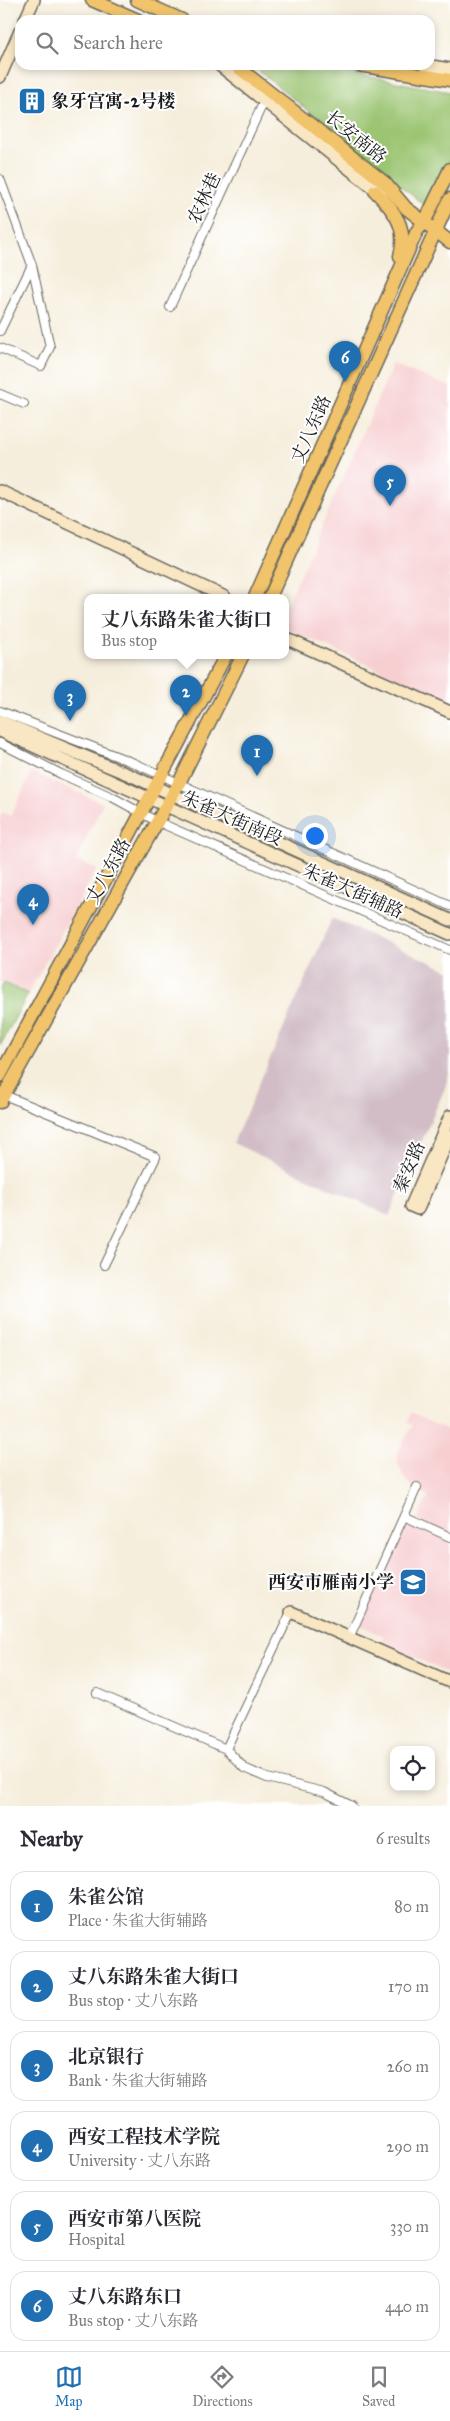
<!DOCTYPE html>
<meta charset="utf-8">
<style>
:root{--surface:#fff;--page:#f7f7f7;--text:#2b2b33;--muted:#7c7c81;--line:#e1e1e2;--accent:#1f6fb2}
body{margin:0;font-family:"IM FELL Great Primer","Noto Serif SC",serif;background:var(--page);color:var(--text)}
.controls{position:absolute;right:15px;bottom:15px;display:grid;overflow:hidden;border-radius:10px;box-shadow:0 2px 8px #0003}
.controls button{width:45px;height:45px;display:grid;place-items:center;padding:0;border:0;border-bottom:1px solid var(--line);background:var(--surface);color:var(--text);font:25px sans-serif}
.you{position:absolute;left:314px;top:835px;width:18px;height:18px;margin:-12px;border:4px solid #fff;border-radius:50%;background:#1a73e8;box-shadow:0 0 0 8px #1a73e833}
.badge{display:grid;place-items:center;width:32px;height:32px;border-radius:50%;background:var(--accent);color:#fff;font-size:16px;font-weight:700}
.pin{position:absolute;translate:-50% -41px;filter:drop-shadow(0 1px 2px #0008)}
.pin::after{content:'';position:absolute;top:26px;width:18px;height:15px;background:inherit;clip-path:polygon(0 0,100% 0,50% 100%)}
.popup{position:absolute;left:84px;top:594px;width:205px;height:65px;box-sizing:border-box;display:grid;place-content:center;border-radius:10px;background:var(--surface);filter:drop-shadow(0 1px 4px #0005);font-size:16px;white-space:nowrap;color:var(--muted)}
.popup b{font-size:19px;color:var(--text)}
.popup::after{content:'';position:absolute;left:50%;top:100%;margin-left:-10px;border:10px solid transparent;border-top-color:var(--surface)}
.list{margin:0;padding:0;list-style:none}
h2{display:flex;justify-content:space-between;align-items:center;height:65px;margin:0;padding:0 20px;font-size:21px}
h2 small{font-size:16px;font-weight:400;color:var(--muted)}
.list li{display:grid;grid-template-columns:32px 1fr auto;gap:15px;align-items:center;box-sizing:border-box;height:70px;margin:0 10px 10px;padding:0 10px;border:1px solid var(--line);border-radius:15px}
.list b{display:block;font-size:19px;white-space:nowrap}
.list p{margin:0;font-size:16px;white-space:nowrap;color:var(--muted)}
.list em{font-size:16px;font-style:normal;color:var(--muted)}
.icon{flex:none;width:28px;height:28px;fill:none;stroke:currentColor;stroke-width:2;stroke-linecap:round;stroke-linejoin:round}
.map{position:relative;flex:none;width:450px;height:1806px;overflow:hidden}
.search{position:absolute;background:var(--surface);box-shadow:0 2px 8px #0003;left:15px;right:15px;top:15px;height:55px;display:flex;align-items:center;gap:12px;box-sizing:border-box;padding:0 18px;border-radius:15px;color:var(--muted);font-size:19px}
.sheet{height:545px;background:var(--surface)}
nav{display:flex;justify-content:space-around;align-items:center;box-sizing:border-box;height:70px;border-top:1px solid var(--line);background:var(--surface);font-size:14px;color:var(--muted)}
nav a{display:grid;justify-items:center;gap:2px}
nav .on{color:var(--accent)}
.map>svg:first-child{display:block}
.built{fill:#f7cfd1}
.industrial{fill:#d2bdc6}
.green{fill:#9bc572;stroke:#5c7047}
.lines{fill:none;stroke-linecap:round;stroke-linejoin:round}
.street-casing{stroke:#68665f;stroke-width:10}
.secondary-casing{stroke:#68665f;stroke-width:14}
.primary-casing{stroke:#68665f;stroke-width:15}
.street{stroke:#fff;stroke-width:8}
.secondary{stroke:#f9e7c3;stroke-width:11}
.primary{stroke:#f1c36a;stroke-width:12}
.labels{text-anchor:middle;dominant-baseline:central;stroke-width:4;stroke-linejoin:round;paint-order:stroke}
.poi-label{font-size:18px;font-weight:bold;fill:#1c1c1c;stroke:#fff;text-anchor:start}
.street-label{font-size:18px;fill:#1c1c1c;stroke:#fff}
</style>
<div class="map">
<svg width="450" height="1806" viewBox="0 0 450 1806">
<rect width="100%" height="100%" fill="#fff"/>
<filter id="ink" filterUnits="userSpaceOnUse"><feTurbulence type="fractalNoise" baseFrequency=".02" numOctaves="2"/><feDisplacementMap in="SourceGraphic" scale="10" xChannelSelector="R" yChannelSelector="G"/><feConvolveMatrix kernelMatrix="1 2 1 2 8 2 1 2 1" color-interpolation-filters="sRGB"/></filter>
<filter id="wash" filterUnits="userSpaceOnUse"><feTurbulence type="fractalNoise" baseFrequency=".0096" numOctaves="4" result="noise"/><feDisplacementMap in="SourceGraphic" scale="20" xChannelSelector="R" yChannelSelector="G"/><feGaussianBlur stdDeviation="1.12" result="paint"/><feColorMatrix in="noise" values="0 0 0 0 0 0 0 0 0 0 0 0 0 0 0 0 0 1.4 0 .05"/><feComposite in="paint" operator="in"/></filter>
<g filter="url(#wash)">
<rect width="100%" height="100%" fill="#f6eedc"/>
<path class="built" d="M 393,364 L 450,387 L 450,701 L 285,628 L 285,609 Z
M 31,772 L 103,803 L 76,860 L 97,869 L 28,994 L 0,982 L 0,814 L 1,812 L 11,816 Z
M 410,1413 L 450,1431 L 450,1536 L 417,1520 L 428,1496 L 414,1488 L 405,1479 L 397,1462 L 398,1451 L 413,1425 L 408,1423 Z
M 405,1519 L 450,1539 L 450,1674 L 381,1643 L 384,1636 L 358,1624 Z"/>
<path class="industrial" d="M 332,918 L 450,971 L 450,1070 L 445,1088 L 389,1216 L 233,1143 Z"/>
<path class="green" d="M 255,65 L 306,65 L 450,92 L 450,226 L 259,71 Z
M 4,983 L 28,994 L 0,1046 L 0,990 Z"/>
</g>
<g filter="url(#ink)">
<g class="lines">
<g class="street-casing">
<path id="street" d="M 0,179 L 32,265 L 0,331
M 170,307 L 264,101
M 0,348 L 41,366 L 50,347 L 32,265
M 0,394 L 24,404
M 0,711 L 134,763 L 450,906
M 0,743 L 61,774 L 112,797 L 156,821 L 450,950
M 4,1095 L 156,1157 L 104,1265
M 404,1516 L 450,1537
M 349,1638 L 417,1487
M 97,1693 L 226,1749 L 244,1768 L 267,1778 L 324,1792 L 352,1806
M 226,1749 L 291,1612"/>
</g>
<g class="secondary-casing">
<path id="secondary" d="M 25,20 L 34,0
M 219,65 L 382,195
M 425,65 L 450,69
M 0,77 L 20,31
M 0,491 L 225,597
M 285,638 L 450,712
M 0,721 L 132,776 L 450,920
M 0,731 L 450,934
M 450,1116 L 411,1206 L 418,1209 L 450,1136
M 291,1612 L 450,1682"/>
</g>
<g class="primary-casing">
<path id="primary" d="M 92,0 L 138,20
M 137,0 L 182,20
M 235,65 L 385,183 L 406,208 L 450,242
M 358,65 L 450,80
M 375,191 C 395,211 408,228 400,256
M 255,597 L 417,231 L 425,221 L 450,169
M 270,597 L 450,199
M 0,1076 L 226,655
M 0,1102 L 179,783 L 243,655"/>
</g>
<use href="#street" class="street"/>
<use href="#secondary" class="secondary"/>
<use href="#primary" class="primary"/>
</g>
</g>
<defs>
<g id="building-square" transform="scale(1.4375)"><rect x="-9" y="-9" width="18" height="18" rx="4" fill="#1f6fb2" stroke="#fff"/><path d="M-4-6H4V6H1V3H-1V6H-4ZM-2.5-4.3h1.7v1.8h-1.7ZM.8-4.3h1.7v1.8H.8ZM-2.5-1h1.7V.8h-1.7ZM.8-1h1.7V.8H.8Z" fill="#fff"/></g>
<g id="school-square" transform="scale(1.4375)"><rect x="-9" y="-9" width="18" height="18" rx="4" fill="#1f6fb2" stroke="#fff"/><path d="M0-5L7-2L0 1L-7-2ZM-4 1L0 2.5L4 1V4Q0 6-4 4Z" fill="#fff"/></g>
</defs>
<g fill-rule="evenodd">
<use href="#building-square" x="32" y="101"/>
<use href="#school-square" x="413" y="1582"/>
</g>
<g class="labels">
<g class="poi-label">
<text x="51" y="101">象牙宫寓-2号楼</text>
<text x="394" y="1582" text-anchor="end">西安市雁南小学</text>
</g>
<g class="street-label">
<text transform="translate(356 137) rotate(39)">长安南路</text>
<text transform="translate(204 198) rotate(-65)">农林巷</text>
<text transform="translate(311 429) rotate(-66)">丈八东路</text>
<text transform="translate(232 818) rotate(24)">朱雀大街南段</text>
<text transform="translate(108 871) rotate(-61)">丈八东路</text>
<text transform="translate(353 891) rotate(24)">朱雀大街辅路</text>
<text transform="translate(409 1167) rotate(-67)">秦安路</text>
</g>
</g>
</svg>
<div class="controls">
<button><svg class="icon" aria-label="locate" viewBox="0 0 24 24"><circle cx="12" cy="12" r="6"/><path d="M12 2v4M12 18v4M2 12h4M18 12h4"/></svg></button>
</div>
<div class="you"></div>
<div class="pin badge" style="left:257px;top:776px">1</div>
<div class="pin badge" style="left:186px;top:716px">2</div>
<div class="popup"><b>丈八东路朱雀大街口</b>Bus stop</div>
<div class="pin badge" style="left:70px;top:721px">3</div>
<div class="pin badge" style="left:33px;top:925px">4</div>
<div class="pin badge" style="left:390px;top:506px">5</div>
<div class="pin badge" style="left:345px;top:382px">6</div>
<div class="search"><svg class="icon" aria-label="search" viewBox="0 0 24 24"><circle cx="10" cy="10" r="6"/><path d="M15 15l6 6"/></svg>Search here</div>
</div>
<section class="sheet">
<h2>Nearby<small>6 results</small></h2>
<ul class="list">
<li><span class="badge">1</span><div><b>朱雀公馆</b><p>Place · 朱雀大街辅路</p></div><em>80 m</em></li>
<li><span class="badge">2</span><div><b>丈八东路朱雀大街口</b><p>Bus stop · 丈八东路</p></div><em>170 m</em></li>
<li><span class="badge">3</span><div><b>北京银行</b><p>Bank · 朱雀大街辅路</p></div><em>260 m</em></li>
<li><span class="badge">4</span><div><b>西安工程技术学院</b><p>University · 丈八东路</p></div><em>290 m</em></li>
<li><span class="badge">5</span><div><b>西安市第八医院</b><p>Hospital</p></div><em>330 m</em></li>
<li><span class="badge">6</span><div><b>丈八东路东口</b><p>Bus stop · 丈八东路</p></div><em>440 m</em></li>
</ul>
</section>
<nav>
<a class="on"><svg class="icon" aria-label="map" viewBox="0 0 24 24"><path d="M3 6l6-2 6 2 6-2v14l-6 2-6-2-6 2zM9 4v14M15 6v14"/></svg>Map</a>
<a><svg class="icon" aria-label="directions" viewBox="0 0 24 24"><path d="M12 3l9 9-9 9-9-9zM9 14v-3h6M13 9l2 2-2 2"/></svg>Directions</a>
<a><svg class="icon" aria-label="saved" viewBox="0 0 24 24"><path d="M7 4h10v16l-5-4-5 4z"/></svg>Saved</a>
</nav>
